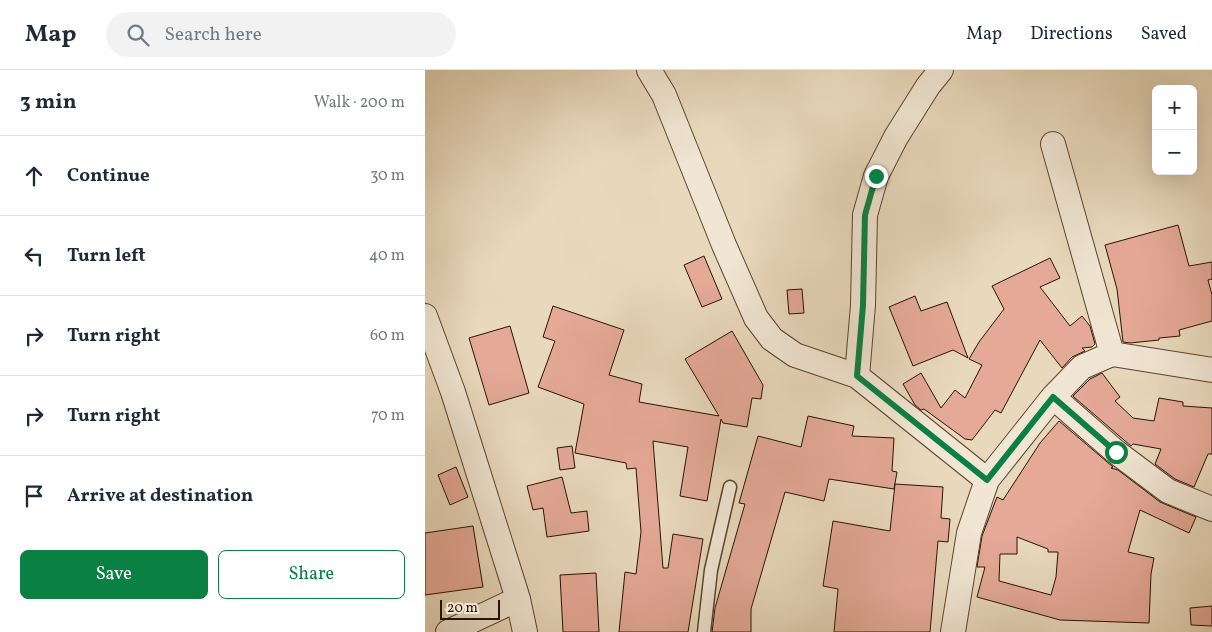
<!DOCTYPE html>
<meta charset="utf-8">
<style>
:root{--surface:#fff;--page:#f2f2f3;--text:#1f2937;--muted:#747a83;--line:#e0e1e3;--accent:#0b8043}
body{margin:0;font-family:Vollkorn,serif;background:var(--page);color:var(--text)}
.controls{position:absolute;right:15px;top:15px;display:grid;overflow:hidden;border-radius:8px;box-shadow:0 5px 20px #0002}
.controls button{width:45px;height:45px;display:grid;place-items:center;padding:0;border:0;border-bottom:1px solid var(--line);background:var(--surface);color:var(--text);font:25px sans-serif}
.scale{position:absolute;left:15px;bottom:12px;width:60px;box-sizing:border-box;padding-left:5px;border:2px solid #2a1300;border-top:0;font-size:14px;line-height:18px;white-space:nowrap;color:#2a1300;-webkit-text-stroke:4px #f1e6d3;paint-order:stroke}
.stop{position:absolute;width:15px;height:15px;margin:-11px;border:4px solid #0b8043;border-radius:50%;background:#fff}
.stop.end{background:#0b8043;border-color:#fff;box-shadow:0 1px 5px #0008}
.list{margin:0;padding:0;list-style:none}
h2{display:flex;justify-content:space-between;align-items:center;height:65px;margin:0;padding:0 20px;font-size:21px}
h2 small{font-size:16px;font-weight:400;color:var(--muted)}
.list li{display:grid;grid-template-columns:32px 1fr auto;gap:15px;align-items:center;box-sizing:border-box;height:80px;padding:0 20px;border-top:1px solid var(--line)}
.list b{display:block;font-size:19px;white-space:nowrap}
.list em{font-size:16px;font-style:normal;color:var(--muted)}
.actions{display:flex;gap:10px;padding:15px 20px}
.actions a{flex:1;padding:11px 0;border:1px solid var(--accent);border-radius:8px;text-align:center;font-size:18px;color:var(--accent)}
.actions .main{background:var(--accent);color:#fff}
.icon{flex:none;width:28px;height:28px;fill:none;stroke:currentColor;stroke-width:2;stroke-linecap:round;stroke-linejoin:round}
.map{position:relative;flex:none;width:787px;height:562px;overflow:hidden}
header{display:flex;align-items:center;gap:30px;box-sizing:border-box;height:70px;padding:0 25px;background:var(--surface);border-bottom:1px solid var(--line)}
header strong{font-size:24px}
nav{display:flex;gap:28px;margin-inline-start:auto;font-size:18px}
.search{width:350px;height:45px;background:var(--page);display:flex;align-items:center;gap:12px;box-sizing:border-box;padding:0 18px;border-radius:28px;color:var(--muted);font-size:19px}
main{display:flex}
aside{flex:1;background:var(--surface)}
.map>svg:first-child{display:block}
.building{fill:#e4a997;stroke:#2a1300;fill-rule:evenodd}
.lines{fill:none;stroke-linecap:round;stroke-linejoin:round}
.lane-casing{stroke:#5a442f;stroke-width:15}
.street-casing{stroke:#5a442f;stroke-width:26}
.lane{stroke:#f1e6d3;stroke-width:12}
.street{stroke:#f1e6d3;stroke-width:24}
.route{stroke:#0b8043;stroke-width:6}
</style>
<header>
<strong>Map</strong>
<div class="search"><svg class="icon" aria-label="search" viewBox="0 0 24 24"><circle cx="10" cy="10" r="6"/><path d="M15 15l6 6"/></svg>Search here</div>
<nav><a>Map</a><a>Directions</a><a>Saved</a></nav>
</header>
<main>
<aside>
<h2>3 min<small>Walk · 200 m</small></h2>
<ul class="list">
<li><svg class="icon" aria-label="ahead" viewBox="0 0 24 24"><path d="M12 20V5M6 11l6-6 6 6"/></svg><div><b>Continue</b></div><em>30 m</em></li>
<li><svg class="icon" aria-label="left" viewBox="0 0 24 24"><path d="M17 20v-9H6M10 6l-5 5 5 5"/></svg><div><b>Turn left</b></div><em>40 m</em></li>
<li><svg class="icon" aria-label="right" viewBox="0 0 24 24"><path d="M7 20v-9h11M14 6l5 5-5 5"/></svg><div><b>Turn right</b></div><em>60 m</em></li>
<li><svg class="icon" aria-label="right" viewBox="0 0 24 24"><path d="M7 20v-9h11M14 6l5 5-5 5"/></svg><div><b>Turn right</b></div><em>70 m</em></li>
<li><svg class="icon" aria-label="arrive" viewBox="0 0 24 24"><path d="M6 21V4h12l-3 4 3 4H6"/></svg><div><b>Arrive at destination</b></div></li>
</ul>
<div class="actions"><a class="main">Save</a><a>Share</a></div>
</aside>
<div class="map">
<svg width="787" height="562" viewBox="0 0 787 562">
<rect width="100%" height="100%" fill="#e9d9bc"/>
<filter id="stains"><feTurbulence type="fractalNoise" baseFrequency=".004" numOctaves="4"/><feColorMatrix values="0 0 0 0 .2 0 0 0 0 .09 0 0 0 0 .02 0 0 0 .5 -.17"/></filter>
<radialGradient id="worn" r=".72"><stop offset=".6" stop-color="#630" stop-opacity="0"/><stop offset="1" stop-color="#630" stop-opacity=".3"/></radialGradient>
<path class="building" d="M 753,155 L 764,196 L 787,192 L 787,209 L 783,210 L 787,225 L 787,251 L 754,260 L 755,266 L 734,268 L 734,270 L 705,273 L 698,272 L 692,219 L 680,175 Z
M 279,186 L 297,229 L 277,237 L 259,195 Z
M 625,188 L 635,208 L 615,217 L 645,256 L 657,246 L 665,256 L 670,274 L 667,277 L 657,278 L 660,281 L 647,287 L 637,298 L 615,270 L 576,343 L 570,340 L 547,370 L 540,369 L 499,339 L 496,340 L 490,335 L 478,314 L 496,303 L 516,338 L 530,320 L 540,328 L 557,295 L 544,289 L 554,272 L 579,239 L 567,216 Z
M 377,219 L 379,243 L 364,244 L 362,220 Z
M 490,226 L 496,241 L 522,232 L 543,288 L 528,280 L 488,296 L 464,237 Z
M 128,236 L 199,260 L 184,305 L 217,314 L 214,332 L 294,346 L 260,289 L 307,261 L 338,315 L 336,329 L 327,328 L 322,357 L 298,353 L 296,349 L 282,431 L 255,426 L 263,377 L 228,371 L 238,498 L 243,498 L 248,464 L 278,469 L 263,562 L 194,562 L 200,502 L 211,504 L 216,462 L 211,398 L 202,399 L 201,393 L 150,383 L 159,334 L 113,317 L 130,271 L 118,267 Z
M 85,256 L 104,323 L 64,335 L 44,268 Z
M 677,303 L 695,327 L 690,331 L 708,348 L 729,351 L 734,328 L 758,332 L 758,336 L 787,338 L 787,384 L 783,384 L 769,417 L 750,409 L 730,394 L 736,379 L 708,374 L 706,376 L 650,328 L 648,326 L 665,309 Z
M 383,346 L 429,356 L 427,366 L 469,368 L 467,401 L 472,402 L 469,419 L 404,409 L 399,431 L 360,422 L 326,539 L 326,562 L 287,562 L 290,538 L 320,434 L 314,433 L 333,366 L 376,377 Z
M 634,351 L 688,397 L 686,398 L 693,400 L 735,432 L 771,447 L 764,463 L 715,440 L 703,482 L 729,488 L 726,504 L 724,553 L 635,550 L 552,527 L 560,497 L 552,497 L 557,466 L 572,427 L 578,430 L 615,373 ZM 592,467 L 623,479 L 623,482 L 633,482 L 631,507 L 626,525 L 574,511 L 575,484 L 592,484 Z
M 147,376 L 150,398 L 135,400 L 132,378 Z
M 31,397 L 43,427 L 25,435 L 13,405 Z
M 137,407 L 146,443 L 162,441 L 164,461 L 122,467 L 118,438 L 108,440 L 102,416 Z
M 470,414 L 518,417 L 516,448 L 525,449 L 523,472 L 513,471 L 505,562 L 409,562 L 413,519 L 398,516 L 408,451 L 465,461 Z
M 48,456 L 58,517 L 0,525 L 0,463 Z
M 171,503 L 174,562 L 138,562 L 135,505 Z
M 787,536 L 787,556 L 766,555 L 765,538 Z"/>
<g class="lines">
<g class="lane-casing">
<path id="lane" d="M 279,562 L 286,500 L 305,417"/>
</g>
<g class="street-casing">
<path id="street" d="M 224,0 L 239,25 L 299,175 L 331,248 L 347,269 L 370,285 L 432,306 L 562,410
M 628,74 L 687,284
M 0,246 L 28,322 L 93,529 L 100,562
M 432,306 L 438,235 L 440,145 L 451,106 L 471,67 L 503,16 L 516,0
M 628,327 L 691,382 L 743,421 L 787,439
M 23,562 L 93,529
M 528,562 L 544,463 L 562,410 L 628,327 L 657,297 L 687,284 L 787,300"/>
</g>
<use href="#lane" class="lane"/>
<use href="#street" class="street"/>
</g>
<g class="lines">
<path class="route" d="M 451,106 L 440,145 L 438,235 L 432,306 L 562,410 L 628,327 L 691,382"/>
</g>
<rect width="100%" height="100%" filter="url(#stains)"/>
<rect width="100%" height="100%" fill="url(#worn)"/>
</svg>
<div class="controls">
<button>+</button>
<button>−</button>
</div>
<div class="scale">20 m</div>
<div class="stop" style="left:691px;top:382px"></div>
<div class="stop end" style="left:451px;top:106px"></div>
</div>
</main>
